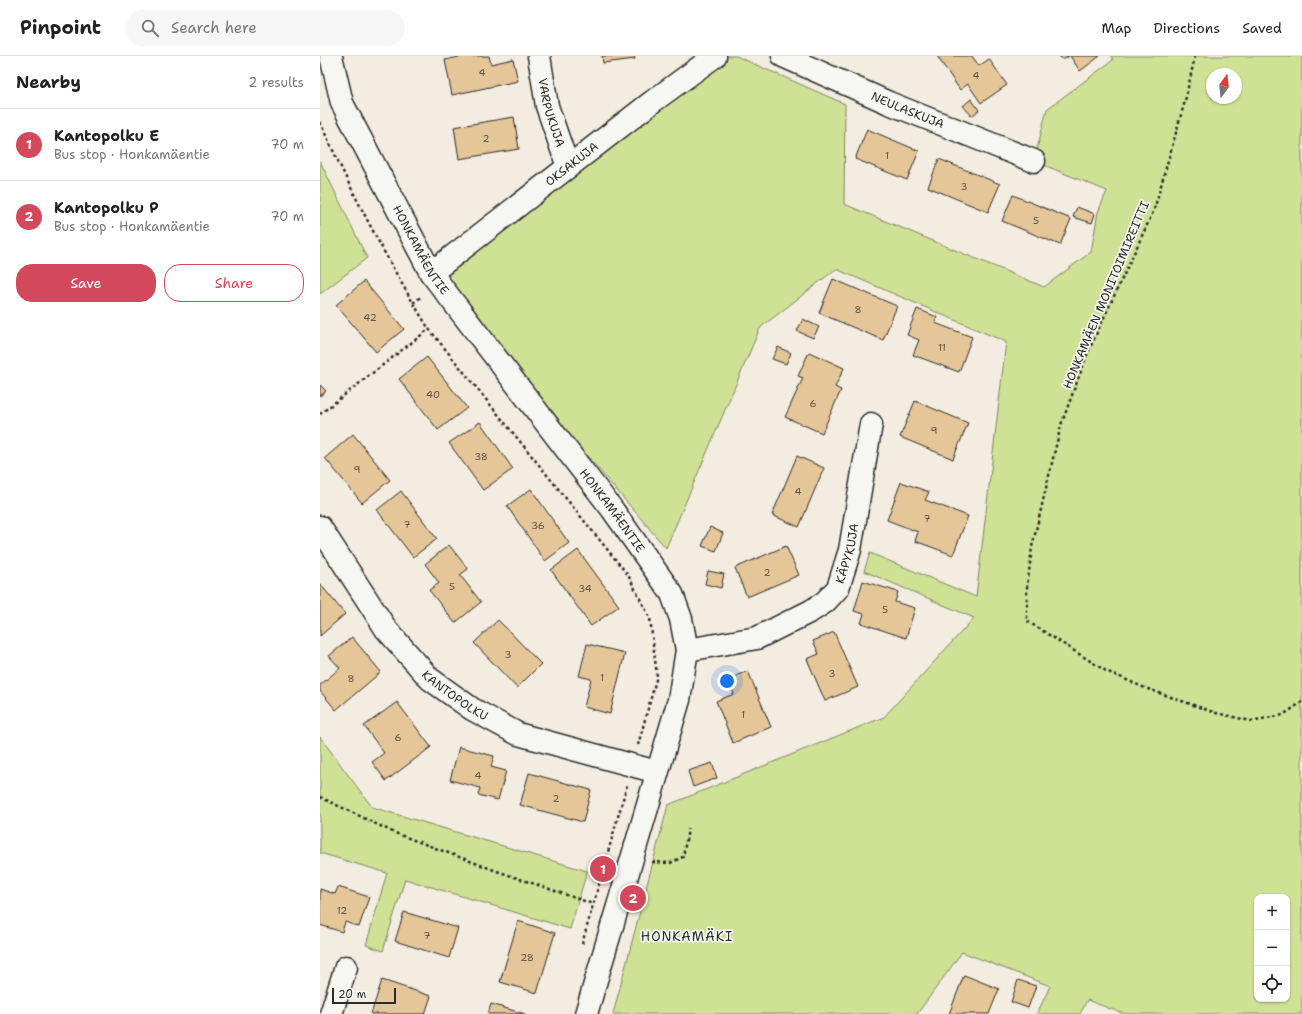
<!DOCTYPE html>
<meta charset="utf-8">
<style>
:root{--surface:#fff;--page:#f6f6f6;--text:#202124;--muted:#757577;--line:#e0e0e0;--accent:#d1495b}
body{margin:0;font-family:"Shantell Sans",sans-serif;background:var(--page);color:var(--text)}
.controls{position:absolute;right:12px;bottom:12px;display:grid;overflow:hidden;border-radius:8px;box-shadow:0 1px 3px #0004}
.controls button{width:36px;height:36px;display:grid;place-items:center;padding:0;border:0;border-bottom:1px solid var(--line);background:var(--surface);color:var(--text);font:20px sans-serif}
.compass{position:absolute;left:886px;top:12px;width:36px;height:36px;border-radius:50%;background:var(--surface);box-shadow:0 1px 3px #0004;rotate:15deg}
.scale{position:absolute;left:12px;bottom:10px;width:64px;box-sizing:border-box;padding-left:4px;border:2px solid #2b2b2b;border-top:0;font-size:11px;line-height:14px;white-space:nowrap;color:#2b2b2b;-webkit-text-stroke:3px #f6f6f2;paint-order:stroke}
.you{position:absolute;left:407px;top:625px;width:14px;height:14px;margin:-10px;border:3px solid #fff;border-radius:50%;background:#1a73e8;box-shadow:0 0 0 6px #1a73e833}
.badge{display:grid;place-items:center;width:26px;height:26px;border-radius:50%;background:var(--accent);color:#fff;font-size:13px;font-weight:700}
.pin{position:absolute;translate:-50% -50%;border:2px solid #fff;box-shadow:0 1px 4px #0006}
.list{margin:0;padding:0;list-style:none}
h2{display:flex;justify-content:space-between;align-items:center;height:52px;margin:0;padding:0 16px;font-size:17px}
h2 small{font-size:13px;font-weight:400;color:var(--muted)}
.list li{display:grid;grid-template-columns:26px 1fr auto;gap:12px;align-items:center;box-sizing:border-box;height:72px;padding:0 16px;border-top:1px solid var(--line)}
.list b{display:block;font-size:15px;white-space:nowrap}
.list p{margin:0;font-size:13px;white-space:nowrap;color:var(--muted)}
.list em{font-size:13px;font-style:normal;color:var(--muted)}
.actions{display:flex;gap:8px;padding:12px 16px}
.actions a{flex:1;padding:9px 0;border:1px solid var(--accent);border-radius:16px;text-align:center;font-size:14px;color:var(--accent)}
.actions .main{background:var(--accent);color:#fff}
.icon{flex:none;width:22px;height:22px;fill:none;stroke:currentColor;stroke-width:2;stroke-linecap:round;stroke-linejoin:round}
.map{position:relative;flex:none;width:982px;height:958px;overflow:hidden}
header{display:flex;align-items:center;gap:24px;box-sizing:border-box;height:56px;padding:0 20px;background:var(--surface);border-bottom:1px solid var(--line)}
header strong{font-size:19px}
nav{display:flex;gap:22px;margin-inline-start:auto;font-size:14px}
.search{width:280px;height:36px;background:var(--page);display:flex;align-items:center;gap:10px;box-sizing:border-box;padding:0 14px;border-radius:22px;color:var(--muted);font-size:15px}
main{display:flex}
aside{flex:1;background:var(--surface)}
.map>svg:first-child{display:block}
.green{fill:#cfe195;stroke:#7d8660;fill-rule:evenodd}
.building{fill:#e5c698;stroke:#2b2b2b}
.lines{fill:none;stroke-linecap:round;stroke-linejoin:round}
.minor-casing{stroke:#2b2b2b;stroke-width:25}
.tertiary-casing{stroke:#2b2b2b;stroke-width:25}
.path{stroke:#2b2b2b;stroke-width:2.5;stroke-dasharray:3 3;stroke-linecap:butt}
.minor{stroke:#f6f6f2;stroke-width:22}
.tertiary{stroke:#f6f6f2;stroke-width:22}
.labels{text-anchor:middle;dominant-baseline:central;stroke-width:3.5;stroke-linejoin:round;paint-order:stroke}
.number-label{font-size:10px;fill:#5a5246}
.street-label{font-size:12px;fill:#2b2b2b;stroke:#f6f6f2}
.neighbourhood-label{font-size:13px;letter-spacing:1px;fill:#2b2b2b;stroke:#f6f6f2}
</style>
<header>
<strong>Pinpoint</strong>
<div class="search"><svg class="icon" aria-label="search" viewBox="0 0 24 24"><circle cx="10" cy="10" r="6"/><path d="M15 15l6 6"/></svg>Search here</div>
<nav><a>Map</a><a>Directions</a><a>Saved</a></nav>
</header>
<main>
<aside>
<h2>Nearby<small>2 results</small></h2>
<ul class="list">
<li><span class="badge">1</span><div><b>Kantopolku E</b><p>Bus stop · Honkamäentie</p></div><em>70 m</em></li>
<li><span class="badge">2</span><div><b>Kantopolku P</b><p>Bus stop · Honkamäentie</p></div><em>70 m</em></li>
</ul>
<div class="actions"><a class="main">Save</a><a>Share</a></div>
</aside>
<div class="map">
<svg width="982" height="958" viewBox="0 0 982 958">
<rect width="100%" height="100%" fill="#f3ece0"/>
<filter id="ink" filterUnits="userSpaceOnUse"><feTurbulence type="fractalNoise" baseFrequency=".025" numOctaves="2"/><feDisplacementMap in="SourceGraphic" scale="8" xChannelSelector="R" yChannelSelector="G"/><feConvolveMatrix kernelMatrix="1 2 1 2 8 2 1 2 1" color-interpolation-filters="sRGB"/></filter>
<g filter="url(#ink)">
<path class="green" d="M 395,0 L 416,0 L 525,48 L 524,148 L 724,231 L 771,196 L 778,156 L 787,135 L 714,105 L 727,53 L 793,4 L 791,0 L 982,0 L 982,958 L 804,958 L 767,944 L 760,958 L 717,958 L 730,930 L 642,896 L 597,958 L 293,958 L 348,749 L 564,661 L 654,562 L 544,515 L 550,497 L 656,541 L 686,286 L 516,213 L 440,272 L 346,492 L 111,217 ZM 892,18 L 916,18 L 916,42 L 892,42 ZM 937,841 L 967,841 L 967,943 L 937,943 Z
M 0,105 L 47,202 L 0,238 Z
M 0,681 L 52,751 L 267,815 L 250,873 L 85,823 L 63,895 L 46,889 L 67,817 L 0,797 Z"/>
<path class="building" d="M 144,0 L 169,0 L 171,8 L 193,3 L 198,25 L 132,39 L 125,4 Z
M 282,0 L 314,0 L 315,3 L 283,7 Z
M 617,0 L 652,0 L 659,10 L 669,3 L 687,29 L 661,47 L 648,28 L 640,34 Z
M 739,0 L 749,0 L 743,4 Z
M 750,0 L 780,0 L 760,15 Z
M 651,43 L 659,54 L 652,60 L 643,50 Z
M 194,61 L 199,93 L 139,103 L 134,71 Z
M 547,73 L 599,95 L 587,124 L 535,103 Z
M 619,103 L 680,128 L 668,156 L 608,131 Z
M 693,139 L 751,163 L 740,189 L 682,165 Z
M 757,151 L 775,158 L 772,167 L 753,161 Z
M 513,223 L 577,250 L 563,284 L 499,257 Z
M 44,225 L 84,273 L 56,296 L 16,249 Z
M 597,253 L 617,261 L 615,267 L 652,281 L 639,316 L 593,299 L 599,284 L 587,279 Z
M 483,263 L 499,271 L 493,282 L 477,275 Z
M 458,291 L 471,297 L 466,308 L 452,303 Z
M 489,296 L 524,312 L 515,331 L 521,334 L 502,377 L 465,361 L 483,322 L 478,320 Z
M 107,301 L 147,352 L 118,374 L 79,323 Z
M 0,329 L 6,335 L 0,340 Z
M 595,345 L 648,367 L 633,403 L 580,381 Z
M 160,366 L 193,413 L 163,434 L 129,387 Z
M 33,378 L 70,424 L 42,447 L 5,402 Z
M 477,400 L 504,412 L 479,471 L 452,459 Z
M 581,426 L 609,436 L 605,444 L 648,460 L 633,499 L 595,485 L 598,476 L 567,464 Z
M 211,433 L 249,487 L 225,505 L 187,450 Z
M 81,435 L 117,483 L 93,501 L 57,454 Z
M 390,471 L 403,477 L 396,495 L 382,490 Z
M 129,489 L 148,513 L 140,519 L 161,546 L 135,567 L 109,534 L 119,527 L 105,508 Z
M 466,490 L 479,519 L 427,541 L 415,512 Z
M 258,494 L 299,550 L 271,570 L 231,514 Z
M 388,515 L 404,518 L 401,532 L 385,528 Z
M 543,525 L 578,536 L 575,546 L 595,552 L 586,582 L 541,567 L 544,558 L 534,555 Z
M 0,528 L 25,558 L 0,580 Z
M 178,564 L 221,608 L 197,632 L 154,587 Z
M 514,576 L 538,631 L 505,645 L 487,603 L 499,598 L 493,585 Z
M 32,581 L 61,616 L 16,654 L 0,635 L 0,629 L 20,612 L 9,600 Z
M 267,588 L 305,597 L 290,658 L 264,651 L 271,623 L 259,620 Z
M 428,615 L 451,671 L 413,687 L 396,645 L 414,638 L 408,623 Z
M 77,646 L 111,691 L 66,725 L 52,706 L 64,697 L 44,670 Z
M 139,691 L 174,700 L 171,711 L 186,715 L 178,744 L 158,739 L 160,732 L 130,724 Z
M 392,707 L 397,722 L 373,731 L 368,715 Z
M 209,717 L 271,734 L 263,766 L 200,749 Z
M 18,831 L 49,841 L 39,871 L 25,866 L 22,876 L 0,869 L 0,833 L 15,838 Z
M 84,856 L 138,872 L 129,902 L 75,885 Z
M 198,865 L 235,877 L 217,937 L 180,926 Z
M 644,919 L 679,933 L 669,958 L 629,958 Z
M 62,924 L 111,940 L 105,958 L 51,958 Z
M 698,924 L 716,930 L 708,952 L 691,946 Z
M 171,948 L 205,958 L 168,958 Z"/>
<g class="lines">
<g class="minor-casing">
<g id="minor">
<path id="s1" d="M 219,0 L 227,50 L 248,111"/>
<path id="s2" d="M 463,0 L 569,47 L 714,105"/>
<path id="s3" d="M 111,217 L 332,46 L 395,0"/>
<path id="s4" d="M 0,471 L 66,573 L 110,623 L 152,653 L 198,678 L 337,716"/>
<path id="s5" d="M 367,594 L 437,582 L 491,555 L 505,546 L 518,532 L 530,494 L 551,368"/>
<path d="M 11,958 L 26,911"/>
</g>
</g>
<g class="tertiary-casing">
<g id="tertiary">
<path id="s6" d="M 11,0 L 22,47 L 111,217 L 292,453 L 352,538 L 361,563 L 367,594 L 359,644 L 266,958"/>
</g>
</g>
<path class="path" d="M 875,0 L 865,45 L 834,154 L 768,296 L 741,369 L 712,491 L 707,532 L 707,565 L 786,615 L 825,632 L 896,657 L 931,665 L 963,659 L 982,646
M 0,66 C 32,137 68,207 109,273 L 308,519 L 330,562 L 337,620 L 318,689
M 93,247 L 102,240
M 0,358 L 109,273
M 0,741 L 75,777 L 174,814 L 273,848
M 332,806 L 350,807 L 363,801 L 368,773
M 262,888 L 307,729"/>
<use href="#minor" class="minor"/>
<use href="#tertiary" class="tertiary"/>
</g>
</g>
<g class="labels">
<g class="number-label">
<text x="162" y="16">4</text>
<text x="656" y="19">4</text>
<text x="166" y="82">2</text>
<text x="567" y="99">1</text>
<text x="644" y="130">3</text>
<text x="716" y="164">5</text>
<text x="538" y="253">8</text>
<text x="50" y="261">42</text>
<text x="622" y="291">11</text>
<text x="113" y="338">40</text>
<text x="493" y="347">6</text>
<text x="614" y="374">9</text>
<text x="161" y="400">38</text>
<text x="37" y="413">9</text>
<text x="478" y="435">4</text>
<text x="607" y="462">7</text>
<text x="87" y="468">7</text>
<text x="218" y="469">36</text>
<text x="447" y="516">2</text>
<text x="132" y="530">5</text>
<text x="265" y="532">34</text>
<text x="565" y="553">5</text>
<text x="188" y="598">3</text>
<text x="512" y="617">3</text>
<text x="282" y="621">1</text>
<text x="31" y="622">8</text>
<text x="423" y="658">1</text>
<text x="78" y="681">6</text>
<text x="158" y="719">4</text>
<text x="236" y="742">2</text>
<text x="22" y="854">12</text>
<text x="107" y="879">7</text>
<text x="207" y="901">28</text>
</g>
<g class="street-label">
<text stroke="none"><textPath href="#s2" startOffset="136">NEULASKUJA</textPath></text>
<text stroke="none"><textPath href="#s1" startOffset="58">VARPUKUJA</textPath></text>
<text stroke="none"><textPath href="#s3" startOffset="178">OKSAKUJA</textPath></text>
<text stroke="none"><textPath href="#s6" startOffset="215">HONKAMÄENTIE</textPath></text>
<text transform="translate(786 239) rotate(-67)">HONKAMÄEN MONITOIMIREITTI</text>
<text stroke="none"><textPath href="#s6" startOffset="539">HONKAMÄENTIE</textPath></text>
<text stroke="none"><textPath href="#s5" startOffset="203">KÄPYKUJA</textPath></text>
<text stroke="none"><textPath href="#s4" startOffset="218">KANTOPOLKU</textPath></text>
</g>
<g class="neighbourhood-label">
<text x="367" y="880">HONKAMÄKI</text>
</g>
</g>
</svg>
<div class="controls">
<button>+</button>
<button>−</button>
<button><svg class="icon" aria-label="locate" viewBox="0 0 24 24"><circle cx="12" cy="12" r="6"/><path d="M12 2v4M12 18v4M2 12h4M18 12h4"/></svg></button>
</div>
<svg class="compass" viewBox="-18 -18 36 36"><path d="M0-13l5 13h-10z" fill="#e53935"/><path d="M0 13l5-13h-10z" fill="#757577"/></svg>
<div class="scale">20 m</div>
<div class="you"></div>
<div class="pin badge" style="left:283px;top:813px">1</div>
<div class="pin badge" style="left:313px;top:842px">2</div>
</div>
</main>
